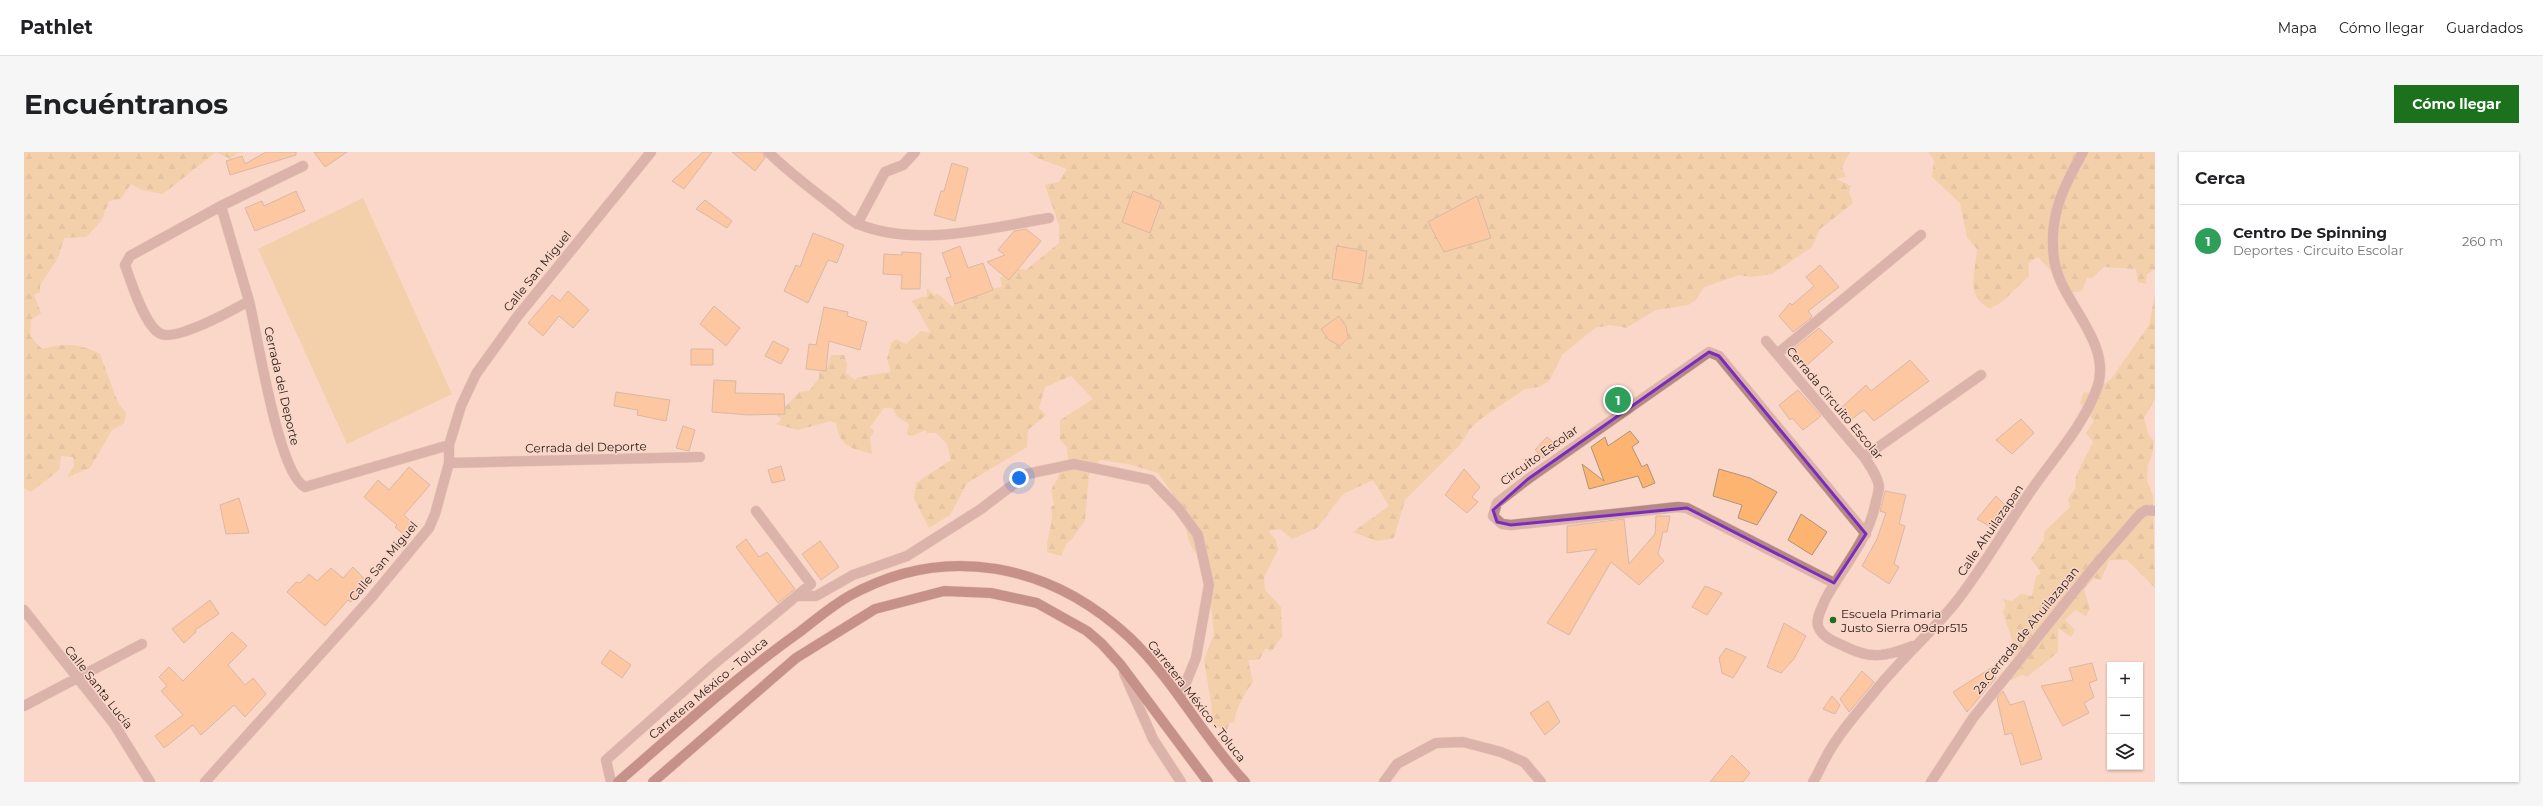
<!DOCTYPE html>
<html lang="es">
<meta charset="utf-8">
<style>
:root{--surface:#fff;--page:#f6f6f6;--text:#202124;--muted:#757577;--line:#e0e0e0;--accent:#1c711c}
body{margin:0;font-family:Montserrat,sans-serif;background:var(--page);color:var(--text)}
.controls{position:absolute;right:12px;bottom:12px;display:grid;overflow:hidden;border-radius:0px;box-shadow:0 1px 3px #0004}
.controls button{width:36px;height:36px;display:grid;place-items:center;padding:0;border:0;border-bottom:1px solid var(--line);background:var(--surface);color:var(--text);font:20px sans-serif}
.you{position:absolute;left:995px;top:326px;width:14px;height:14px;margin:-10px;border:3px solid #fff;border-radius:50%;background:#1a73e8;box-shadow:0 0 0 6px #1a73e833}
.badge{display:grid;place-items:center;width:26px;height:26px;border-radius:50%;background:var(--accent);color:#fff;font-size:13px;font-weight:700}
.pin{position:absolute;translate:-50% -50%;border:2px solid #fff;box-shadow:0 1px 4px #0006}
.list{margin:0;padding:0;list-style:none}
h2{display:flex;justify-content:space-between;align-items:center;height:52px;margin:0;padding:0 16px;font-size:17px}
h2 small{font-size:13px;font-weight:400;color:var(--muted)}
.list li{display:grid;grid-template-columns:26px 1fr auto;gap:12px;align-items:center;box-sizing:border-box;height:72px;padding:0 16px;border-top:1px solid var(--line)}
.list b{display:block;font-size:15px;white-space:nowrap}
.list p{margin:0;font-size:13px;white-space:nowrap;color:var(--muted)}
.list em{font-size:13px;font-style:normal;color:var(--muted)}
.icon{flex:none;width:22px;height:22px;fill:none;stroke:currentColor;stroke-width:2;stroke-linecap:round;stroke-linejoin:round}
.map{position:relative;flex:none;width:2131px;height:630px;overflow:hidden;border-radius:0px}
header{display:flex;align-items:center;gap:24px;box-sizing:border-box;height:56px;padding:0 20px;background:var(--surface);border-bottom:1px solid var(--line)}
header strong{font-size:19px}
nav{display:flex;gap:22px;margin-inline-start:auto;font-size:14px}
.intro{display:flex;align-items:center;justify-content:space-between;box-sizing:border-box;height:96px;padding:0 24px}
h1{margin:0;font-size:28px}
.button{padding:10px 18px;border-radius:0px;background:var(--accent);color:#fff;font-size:14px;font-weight:700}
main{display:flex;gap:24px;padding:0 24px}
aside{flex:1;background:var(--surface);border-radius:0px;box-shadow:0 1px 3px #0004}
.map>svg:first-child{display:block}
.forest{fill:url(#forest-firs)}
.pitch{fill:#e8c685}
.building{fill:#fdb471;stroke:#ad937d}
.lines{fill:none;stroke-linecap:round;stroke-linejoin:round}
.minor-casing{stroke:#d5b5a9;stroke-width:11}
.tertiary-casing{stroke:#d5b5a9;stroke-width:11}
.primary-casing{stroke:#d5b5a9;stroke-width:11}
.minor{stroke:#b38885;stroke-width:10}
.tertiary{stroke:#b38885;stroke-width:10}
.primary{stroke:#863d3c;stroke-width:10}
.marked{fill:none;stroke:#7b2cbf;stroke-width:3;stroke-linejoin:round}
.poi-dot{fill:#1c711c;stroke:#fbd7c9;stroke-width:1.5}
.labels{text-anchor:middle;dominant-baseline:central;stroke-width:3;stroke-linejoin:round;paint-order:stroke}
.street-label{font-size:12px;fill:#261a15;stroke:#fbd7c9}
.poi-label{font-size:12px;fill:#261a15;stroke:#fbd7c9;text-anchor:start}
</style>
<header>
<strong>Pathlet</strong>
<nav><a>Mapa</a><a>Cómo llegar</a><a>Guardados</a></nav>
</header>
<div class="intro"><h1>Encuéntranos</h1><a class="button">Cómo llegar</a></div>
<main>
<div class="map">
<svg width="2131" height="630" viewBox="0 0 2131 630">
<defs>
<pattern id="forest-firs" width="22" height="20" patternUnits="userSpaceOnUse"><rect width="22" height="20" fill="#e8c685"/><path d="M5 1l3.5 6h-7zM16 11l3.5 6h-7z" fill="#c7aa72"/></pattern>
</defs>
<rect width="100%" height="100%" fill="#fbd7c9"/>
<path class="forest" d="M 0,0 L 222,0 L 214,1 L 206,7 L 192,0 L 139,42 L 118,38 L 107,32 L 96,47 L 85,49 L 78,68 L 62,85 L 40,86 L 34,106 L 16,133 L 16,140 L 10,143 L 17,161 L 7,168 L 6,184 L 18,197 C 41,191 55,191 76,202 L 94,251 L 102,261 L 100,271 L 88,278 L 66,316 L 43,325 L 50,314 L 49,305 L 37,304 L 35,318 L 7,340 L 0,336 Z
M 1005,0 L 1826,0 L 1818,15 L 1822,25 L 1812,27 L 1827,34 L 1825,40 L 1829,51 L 1796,77 L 1788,95 L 1748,122 L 1726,125 L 1715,123 L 1680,135 L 1672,148 L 1664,153 L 1632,158 L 1602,176 L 1586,173 L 1571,176 L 1538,203 L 1525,229 L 1515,235 L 1501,237 L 1458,266 L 1446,277 L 1436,293 L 1381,348 L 1370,386 L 1353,389 L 1329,380 L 1365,354 L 1349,328 L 1319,342 L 1293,376 L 1268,387 L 1256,377 L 1244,379 L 1252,388 L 1254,398 L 1240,425 L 1241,438 L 1257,455 L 1258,484 L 1247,500 L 1242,496 L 1235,508 L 1224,508 L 1229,530 C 1220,542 1212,556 1210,571 L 1205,571 L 1202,582 L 1186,568 L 1188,556 L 1180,508 L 1190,482 L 1186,444 L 1178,412 L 1165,390 L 1156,353 L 1134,321 L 1104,312 L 1076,308 L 1065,323 L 1061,368 L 1048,387 L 1043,391 L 1037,404 L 1023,400 C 1022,384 1031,371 1027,355 L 1030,353 L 1027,338 L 1033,328 L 1039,311 L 1042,319 L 1045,315 L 1043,295 L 1036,288 L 1036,268 L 1069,247 L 1047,224 L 1021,235 L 1015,256 L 1022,263 L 1004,278 L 1003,295 L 943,331 L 926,363 L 905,376 L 890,347 L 892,331 L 927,308 L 923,292 L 912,281 L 903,281 L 901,278 L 888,284 L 883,282 L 885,272 L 874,265 L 868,256 L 860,256 L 846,275 L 850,279 L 846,286 L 848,302 C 827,296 816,295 812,271 L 806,269 L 774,278 L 751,272 L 758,268 L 751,261 L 760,251 L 762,254 L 775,240 L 785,239 L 795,226 L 795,220 L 803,215 L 807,203 L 820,203 L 823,212 L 822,221 L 831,228 L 834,225 L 867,220 L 863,207 L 867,191 L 872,187 L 882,192 L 897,179 L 907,181 C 900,170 895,157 887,149 L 898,145 L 903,145 L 903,136 L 910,144 L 913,141 L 929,155 L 935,142 L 978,135 L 976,125 L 989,123 L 990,116 L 1002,118 L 1035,91 L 1035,73 L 1021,33 L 1035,30 L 1043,17 L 1013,6 Z
M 1904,0 L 2131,0 L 2131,117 L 2123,122 L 2122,132 L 2114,130 L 2112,117 L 2080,115 L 2068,126 L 2063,126 L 2058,139 L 2037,142 L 2027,119 L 2014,105 L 2004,111 L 2005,124 L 1979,149 L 1966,157 C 1940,143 1952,121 1953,97 L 1943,85 L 1936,51 L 1908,25 L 1910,8 Z
M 2131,142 L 2131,247 L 2120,266 L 2124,282 L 2130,289 L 2128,303 L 2124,312 L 2123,329 L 2129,344 L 2131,436 L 2103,408 L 2085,408 L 2077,428 L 2070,426 L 2060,437 L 2066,457 L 2062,464 L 2051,458 L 2041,468 L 2051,478 L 2047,485 L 2034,476 L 2034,500 L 2003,525 L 1998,523 L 1985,529 L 1990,508 L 1988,500 L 1990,494 L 1979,460 L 1982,453 L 1979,447 L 1988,449 L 1997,442 L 2008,444 L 2012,424 L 2017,421 L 2007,407 L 2020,388 L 2020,380 L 2046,355 L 2044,347 L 2051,337 L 2052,324 L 2069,290 L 2062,281 L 2070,269 L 2056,251 L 2060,240 L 2067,242 L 2087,227 L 2125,173 Z"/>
<path class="pitch" d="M 339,46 L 428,242 L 323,292 L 234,97 Z"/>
<path class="building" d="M 242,0 L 272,0 L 272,3 L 206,23 L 202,9 L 218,4 L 221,12 Z
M 290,0 L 323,0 L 301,15 Z
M 679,0 L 688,0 L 660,37 L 648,29 Z
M 708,0 L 738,0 L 741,6 L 731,19 Z
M 928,11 L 944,16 L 931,69 L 910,63 L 917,39 L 920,39 Z
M 272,39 L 281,59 L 231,79 L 221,56 L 238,49 L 240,54 Z
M 1109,39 L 1137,50 L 1126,81 L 1098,70 Z
M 1453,44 L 1467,86 L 1420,100 L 1404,70 Z
M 681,48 L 708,69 L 703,76 L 672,57 Z
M 1002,77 L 1017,89 L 985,128 L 963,110 L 981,103 L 974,98 L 990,79 Z
M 789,81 L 820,93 L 813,111 L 804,108 L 784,151 L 760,139 L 772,113 L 776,115 Z
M 936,94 L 944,116 L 959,111 L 969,138 L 931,152 L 922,126 L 927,125 L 918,101 Z
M 1313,94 L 1343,99 L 1338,132 L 1308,127 Z
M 878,100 L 897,101 L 896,137 L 877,137 L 878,123 L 859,122 L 860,102 L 878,103 Z
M 1796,113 L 1815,135 L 1784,159 L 1788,164 L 1786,167 L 1769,180 L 1755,164 L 1766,151 L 1768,153 L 1790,134 L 1782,125 Z
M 544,139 L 565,158 L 549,176 L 535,164 L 519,184 L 504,171 L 528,143 L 536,149 Z
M 690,154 L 716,176 L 702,194 L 676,172 Z
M 800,155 L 824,160 L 823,164 L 843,170 L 836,198 L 805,189 L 802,219 L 782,217 L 785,192 L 792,193 Z
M 1315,164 L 1322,174 L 1324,186 L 1316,194 L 1305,188 L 1297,177 Z
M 1795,176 L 1809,190 L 1782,214 L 1768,198 Z
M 749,189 L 765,197 L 757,212 L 741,204 Z
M 667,197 L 689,197 L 689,213 L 667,213 Z
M 1886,208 L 1905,229 L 1850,269 L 1840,258 L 1828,267 L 1818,255 L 1842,233 L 1847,239 Z
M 690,228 L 712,229 L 711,241 L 760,242 L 761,262 L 724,263 L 688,260 Z
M 1774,238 L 1797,264 L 1779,278 L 1768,266 L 1766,268 L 1755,253 Z
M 592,240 L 646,248 L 642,269 L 613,263 L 614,258 L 590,254 Z
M 1997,267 L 2010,281 L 1988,302 L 1972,288 Z
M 659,274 L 671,278 L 665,299 L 652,296 Z
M 1606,279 L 1615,290 L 1608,295 L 1618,315 L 1623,312 L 1631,331 L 1619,336 L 1614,324 L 1565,337 L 1558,312 L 1580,329 L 1567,295 L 1581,285 L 1584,294 Z
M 1523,285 L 1535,295 L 1519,306 L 1511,298 Z
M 757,314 L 761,328 L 748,331 L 744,318 Z
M 385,315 L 406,333 L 380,363 L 391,374 L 383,385 L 371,375 L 373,373 L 340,345 L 354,328 L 365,338 Z
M 1440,317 L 1456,335 L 1448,345 L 1454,350 L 1443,361 L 1421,343 Z
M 1695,317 L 1726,326 L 1753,340 L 1733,373 L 1714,366 L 1718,353 L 1689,344 Z
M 1861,339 L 1882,343 L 1875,372 L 1881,374 L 1870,412 L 1875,415 L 1865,432 L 1838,414 L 1853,387 L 1862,361 L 1856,359 Z
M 1972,344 L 1985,357 L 1972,378 L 1953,367 Z
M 215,346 L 225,381 L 202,382 L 196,353 Z
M 1777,362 L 1803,380 L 1788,403 L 1764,388 Z
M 1632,364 L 1646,364 L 1643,380 L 1639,380 L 1634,402 L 1640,409 L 1615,433 L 1587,410 L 1545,483 L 1523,471 L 1573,397 L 1543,401 L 1543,374 L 1600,367 L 1605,412 L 1631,382 Z
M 722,387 L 735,405 L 743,400 L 771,437 L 754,451 L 712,395 Z
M 796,389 L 815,415 L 797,428 L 778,402 Z
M 329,415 L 344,431 L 327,450 L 324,448 L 301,474 L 263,440 L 272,430 L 276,431 L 285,422 L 293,429 L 307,416 L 319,426 Z
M 1681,434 L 1698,441 L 1683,463 L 1668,455 Z
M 186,448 L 195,462 L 171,478 L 172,480 L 160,491 L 148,477 Z
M 1760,471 L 1782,484 L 1770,507 L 1757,521 L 1743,515 Z
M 208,480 L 223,494 L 204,513 L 221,533 L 229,526 L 242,542 L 221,565 L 210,553 L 177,583 L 169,573 L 140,596 L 131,584 L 159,563 L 137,539 L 143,534 L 135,525 L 145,515 L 159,529 Z
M 1702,496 L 1722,505 L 1709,526 L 1698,521 L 1695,506 Z
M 586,498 L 607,513 L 598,526 L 577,511 Z
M 2068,511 L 2073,528 L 2065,531 L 2070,545 L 2060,551 L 2065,561 L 2039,574 L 2017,534 L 2049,528 L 2045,516 Z
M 1967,516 L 1972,526 L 1943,560 L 1929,540 Z
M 1838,519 L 1850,530 L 1825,560 L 1816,547 Z
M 1979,539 L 1986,553 L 2000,549 L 2018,607 L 1997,613 L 1988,581 L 1981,583 L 1973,546 Z
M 1808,544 L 1816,553 L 1811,562 L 1799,557 Z
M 1524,549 L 1536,570 L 1521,583 L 1506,561 Z
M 1708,603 L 1726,621 L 1719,630 L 1686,630 Z"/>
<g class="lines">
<g class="minor-casing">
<path id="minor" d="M 744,0 C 765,20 788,38 812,56 C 818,61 826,69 834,72 C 893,96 965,76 1025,66
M 197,54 L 106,104 L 101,113 C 107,130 121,175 137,182 C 153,189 209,158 225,149 C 234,185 254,321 281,335 L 425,293
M 833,72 L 861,20 L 879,13 L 891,0
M 225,149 L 197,54 L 279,14
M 1742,189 L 1840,305 C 1846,314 1853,323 1855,334 C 1855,339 1853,345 1852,349 C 1845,388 1819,414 1801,448 C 1798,456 1792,465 1794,474 C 1798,486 1812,490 1822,495 C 1848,508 1863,504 1889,494
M 1753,202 L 1897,83
M 1840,305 L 1957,223
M 425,311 L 676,305
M 1810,431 L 1663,356 L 1654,355 L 1487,373 L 1478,372 L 1469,364 L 1473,351 L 1504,327 L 1685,200 L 1695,204 L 1842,382
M 774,444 L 792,444 L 829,423 L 883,404 L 957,357 L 1003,322 L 1050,312 L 1127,328 L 1154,356 L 1174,383 L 1185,433 L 1172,506 L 1156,545
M 0,458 L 90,572 L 126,630
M 0,554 L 118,492
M 181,630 L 347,446 L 405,376 L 411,362 L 425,311 L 425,293 L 437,254 L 452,222 L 493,165 L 627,0
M 587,630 L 582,608 L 689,513 L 787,432 L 732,359
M 1360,630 L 1373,612 L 1412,591 L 1439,590 L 1477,600 L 1500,610 L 1517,630
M 1789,630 C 1794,622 1797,614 1801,607 C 1814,582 1834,560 1852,538 C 1877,507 1907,481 1932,450 C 1961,413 1984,371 2011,333 C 2033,302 2060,272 2073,236 C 2087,198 2051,162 2037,130 C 2032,119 2029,106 2029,94 C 2027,59 2042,30 2059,0
M 1907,630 L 1949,566 L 2069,416 L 2116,362 L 2122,358 L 2131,359"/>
</g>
<g class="tertiary-casing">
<path id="tertiary" d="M 1100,521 L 1129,587 L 1157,630"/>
</g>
<g class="primary-casing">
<path id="primary" d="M 594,630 C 654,578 712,525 777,479 C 792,467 808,454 825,444 C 922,390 1026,412 1105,485 C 1150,528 1179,585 1221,630
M 629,630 L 772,506 L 851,457 L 920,439 L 967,441 L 1013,451 L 1063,479 L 1078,492 L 1096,512 L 1184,630"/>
</g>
<use href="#minor" class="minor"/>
<use href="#tertiary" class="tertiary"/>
<use href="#primary" class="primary"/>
</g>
<path d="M0 0H2131V630H0ZM 1685,200 L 1695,204 L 1842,382 L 1810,431 L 1663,356 L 1487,373 L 1473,370 L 1469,358 L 1504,327 Z" fill="#fbd7c9" fill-opacity=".55" fill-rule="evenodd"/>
<path class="marked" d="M 1685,200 L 1695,204 L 1842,382 L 1810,431 L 1663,356 L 1487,373 L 1473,370 L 1469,358 L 1504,327 Z"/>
<circle class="poi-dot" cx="1809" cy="468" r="4"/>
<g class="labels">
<g class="street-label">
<text transform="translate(513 119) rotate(-51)">Calle San Miguel</text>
<text transform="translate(258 234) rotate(77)">Cerrada del Deporte</text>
<text transform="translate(1811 251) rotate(50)">Cerrada Circuito Escolar</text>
<text transform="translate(562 295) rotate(-1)">Cerrada del Deporte</text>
<text transform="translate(1515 303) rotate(-36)">Circuito Escolar</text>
<text transform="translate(1966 378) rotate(-56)">Calle Ahuilazapan</text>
<text transform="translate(359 409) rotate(-50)">Calle San Miguel</text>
<text transform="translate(2002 478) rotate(-51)">2a.Cerrada de Ahuilazapan</text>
<text transform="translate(75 535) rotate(52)">Calle Santa Lucía</text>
<text transform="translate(684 536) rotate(-40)">Carretera México - Toluca</text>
<text transform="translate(1173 549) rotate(52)">Carretera México - Toluca</text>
</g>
<g class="poi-label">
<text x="1817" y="461">Escuela Primaria<tspan x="1817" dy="14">Justo Sierra 09dpr515</tspan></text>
</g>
</g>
</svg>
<div class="controls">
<button>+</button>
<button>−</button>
<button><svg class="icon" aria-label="layers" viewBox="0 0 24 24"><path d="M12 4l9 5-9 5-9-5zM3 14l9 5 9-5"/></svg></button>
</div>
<div class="you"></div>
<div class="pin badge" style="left:1594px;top:248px;background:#2e9e5b">1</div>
</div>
<aside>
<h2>Cerca<small></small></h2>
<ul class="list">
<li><span class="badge" style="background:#2e9e5b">1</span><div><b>Centro De Spinning</b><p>Deportes · Circuito Escolar</p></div><em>260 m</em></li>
</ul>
</aside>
</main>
